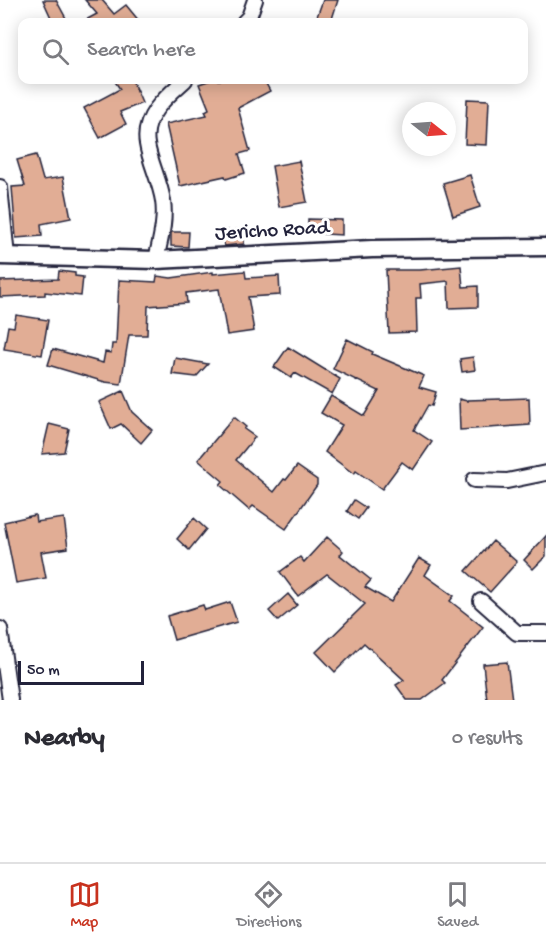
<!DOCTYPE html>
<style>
:root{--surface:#fff;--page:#f2f2f3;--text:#2b2b33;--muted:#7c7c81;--line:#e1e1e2;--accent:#c8321e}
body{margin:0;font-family:"Gochi Hand",sans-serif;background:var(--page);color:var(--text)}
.compass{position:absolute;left:402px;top:102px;width:54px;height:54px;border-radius:50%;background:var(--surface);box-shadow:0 3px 15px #0003;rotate:107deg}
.scale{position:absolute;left:18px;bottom:15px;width:126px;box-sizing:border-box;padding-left:6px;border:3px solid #22223b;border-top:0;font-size:16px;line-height:21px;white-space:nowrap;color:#22223b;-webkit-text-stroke:4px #fff;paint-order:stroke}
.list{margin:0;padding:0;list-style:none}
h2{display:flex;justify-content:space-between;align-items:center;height:78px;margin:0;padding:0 24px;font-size:26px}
h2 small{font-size:20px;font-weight:400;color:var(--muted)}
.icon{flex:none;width:33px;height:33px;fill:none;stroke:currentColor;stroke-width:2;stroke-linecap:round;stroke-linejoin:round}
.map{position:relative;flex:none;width:546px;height:700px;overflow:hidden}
.search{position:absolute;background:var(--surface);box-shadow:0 3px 15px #0003;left:18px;right:18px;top:18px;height:66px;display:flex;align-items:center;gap:15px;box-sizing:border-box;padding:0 21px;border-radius:12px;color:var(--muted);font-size:22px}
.sheet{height:162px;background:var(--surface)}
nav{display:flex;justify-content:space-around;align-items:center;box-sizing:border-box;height:84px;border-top:2px solid var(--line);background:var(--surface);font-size:16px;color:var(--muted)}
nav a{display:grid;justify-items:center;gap:3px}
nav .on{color:var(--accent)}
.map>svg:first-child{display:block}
.building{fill:#e1ad95;stroke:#22223b;stroke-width:1.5}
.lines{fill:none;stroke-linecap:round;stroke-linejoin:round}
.minor-casing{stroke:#22223b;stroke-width:18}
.tertiary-casing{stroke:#22223b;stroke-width:21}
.minor{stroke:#fff;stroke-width:14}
.tertiary{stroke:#fff;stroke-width:16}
.labels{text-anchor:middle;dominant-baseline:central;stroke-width:6;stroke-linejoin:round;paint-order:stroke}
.street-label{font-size:21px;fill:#22223b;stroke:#fff}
</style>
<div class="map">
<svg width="546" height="700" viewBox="0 0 546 700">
<rect width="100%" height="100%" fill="#fff"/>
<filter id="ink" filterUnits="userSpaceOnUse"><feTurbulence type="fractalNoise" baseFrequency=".0167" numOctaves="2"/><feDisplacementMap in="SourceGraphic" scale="12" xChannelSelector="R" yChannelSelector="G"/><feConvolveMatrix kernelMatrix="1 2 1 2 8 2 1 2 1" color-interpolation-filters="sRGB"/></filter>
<g filter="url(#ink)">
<path class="building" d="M 43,0 L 56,0 L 68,22 L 53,22 Z
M 85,0 L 102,0 L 114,14 L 126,5 L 140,22 L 82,22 L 97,14 Z
M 323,0 L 338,0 L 331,22 L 315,22 Z
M 114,80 L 132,80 L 142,103 L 120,112 L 126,124 L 100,138 L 84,108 L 120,89 Z
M 211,80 L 264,80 L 270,91 L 238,108 L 250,151 L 239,154 L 245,173 L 226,179 L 225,176 L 180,186 L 166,124 L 207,115 L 205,111 L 209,109 L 199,84 Z
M 467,99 L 489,100 L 487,145 L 465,144 Z
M 36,155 L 43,180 L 63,177 L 71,218 L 41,224 L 42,236 L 16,238 L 12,187 L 25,186 L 17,160 Z
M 299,161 L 307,202 L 279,207 L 272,166 Z
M 470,175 L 480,207 L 453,216 L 443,183 Z
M 308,219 L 342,220 L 342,235 L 308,233 Z
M 243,229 L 244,244 L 224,246 L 221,231 Z
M 171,232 L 189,232 L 188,247 L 171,246 Z
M 461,266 L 463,287 L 478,286 L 478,307 L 449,308 L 448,281 L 420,284 L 421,298 L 416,298 L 417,332 L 389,333 L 386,270 L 420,270 Z
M 59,271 L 75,273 L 75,276 L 83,277 L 81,296 L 45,292 L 45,295 L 0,297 L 0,281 L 58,279 Z
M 245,271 L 246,278 L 279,276 L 280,295 L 248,297 L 254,331 L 227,335 L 219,289 L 186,293 L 187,303 L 148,306 L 147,335 L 129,335 L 121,384 L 105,382 L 48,365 L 53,349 L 103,363 L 105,352 L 111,353 L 112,344 L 116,344 L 119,280 L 156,282 L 157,276 L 171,278 L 213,272 L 213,274 Z
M 16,315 L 48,320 L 42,355 L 4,349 L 8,326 L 14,327 Z
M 347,339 L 373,352 L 372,354 L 424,376 L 419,387 L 436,392 L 432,406 L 428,405 L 414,430 L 432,442 L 413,470 L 402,462 L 382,489 L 356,471 L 354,474 L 325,452 L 342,425 L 321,413 L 331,396 L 364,416 L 379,391 L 333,369 Z
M 288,347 L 340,379 L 332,394 L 295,373 L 291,378 L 274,367 Z
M 473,357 L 475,370 L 462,372 L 460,359 Z
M 175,358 L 208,364 L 196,377 L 172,374 Z
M 123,391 L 132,412 L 152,430 L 141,443 L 121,424 L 111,429 L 99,402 Z
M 529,398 L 530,425 L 460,430 L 459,399 L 467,401 L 467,400 Z
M 234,417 L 246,427 L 244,429 L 255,437 L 236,460 L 274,492 L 284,479 L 286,480 L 297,466 L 317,480 L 317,485 L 286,529 L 253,506 L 249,510 L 220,485 L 223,481 L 198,460 Z
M 49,424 L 69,429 L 64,452 L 42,454 Z
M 354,500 L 366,508 L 358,519 L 347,511 Z
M 35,515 L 36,522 L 64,518 L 68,548 L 41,552 L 46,578 L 16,583 L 4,522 Z
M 194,518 L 206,529 L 189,550 L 177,539 Z
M 546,536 L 546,556 L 533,569 L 524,560 Z
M 327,537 L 343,551 L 340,555 L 371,580 L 365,587 L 391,602 L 419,558 L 431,565 L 425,575 L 454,596 L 450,601 L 483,627 L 442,680 L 445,683 L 422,700 L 407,700 L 396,685 L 404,680 L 364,643 L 335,672 L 316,652 L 365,604 L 327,574 L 298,596 L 280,572 L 300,557 L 304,562 Z
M 493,541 L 517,562 L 490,592 L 466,571 Z
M 288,594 L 297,605 L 278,621 L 269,611 Z
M 230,602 L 237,622 L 174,640 L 167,616 L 203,605 L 205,610 Z
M 507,662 L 512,700 L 487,700 L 483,664 Z"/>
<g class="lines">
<g class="minor-casing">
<path id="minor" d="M 244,22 L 249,17 L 255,0
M 0,187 L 7,257
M 156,260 C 160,241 166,221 163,201 C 160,181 150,163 147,144 C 142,116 167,96 185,80
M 474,480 L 507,481 L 546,473
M 481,601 L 517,633 L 546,633
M 0,629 L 10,700"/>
</g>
<g class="tertiary-casing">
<path id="tertiary" d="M 0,256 L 156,260 L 372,249 L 546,247"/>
</g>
<use href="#minor" class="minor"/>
<use href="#tertiary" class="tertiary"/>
</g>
</g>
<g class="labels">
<g class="street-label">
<text transform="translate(272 232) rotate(-3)">Jericho Road</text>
</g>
</g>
</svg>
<svg class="compass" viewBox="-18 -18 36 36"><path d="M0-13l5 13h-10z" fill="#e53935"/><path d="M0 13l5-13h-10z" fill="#7c7c81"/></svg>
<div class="scale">50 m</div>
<div class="search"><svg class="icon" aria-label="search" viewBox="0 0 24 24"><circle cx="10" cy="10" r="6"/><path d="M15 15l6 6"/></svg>Search here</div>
</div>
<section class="sheet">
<h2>Nearby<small>0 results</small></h2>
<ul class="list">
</ul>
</section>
<nav>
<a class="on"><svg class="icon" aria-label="map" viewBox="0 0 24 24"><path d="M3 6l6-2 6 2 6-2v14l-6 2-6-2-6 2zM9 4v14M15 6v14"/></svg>Map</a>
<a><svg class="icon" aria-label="directions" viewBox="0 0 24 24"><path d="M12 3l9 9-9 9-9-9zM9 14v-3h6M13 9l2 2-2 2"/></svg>Directions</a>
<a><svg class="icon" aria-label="saved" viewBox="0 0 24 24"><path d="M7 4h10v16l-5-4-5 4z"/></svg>Saved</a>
</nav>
